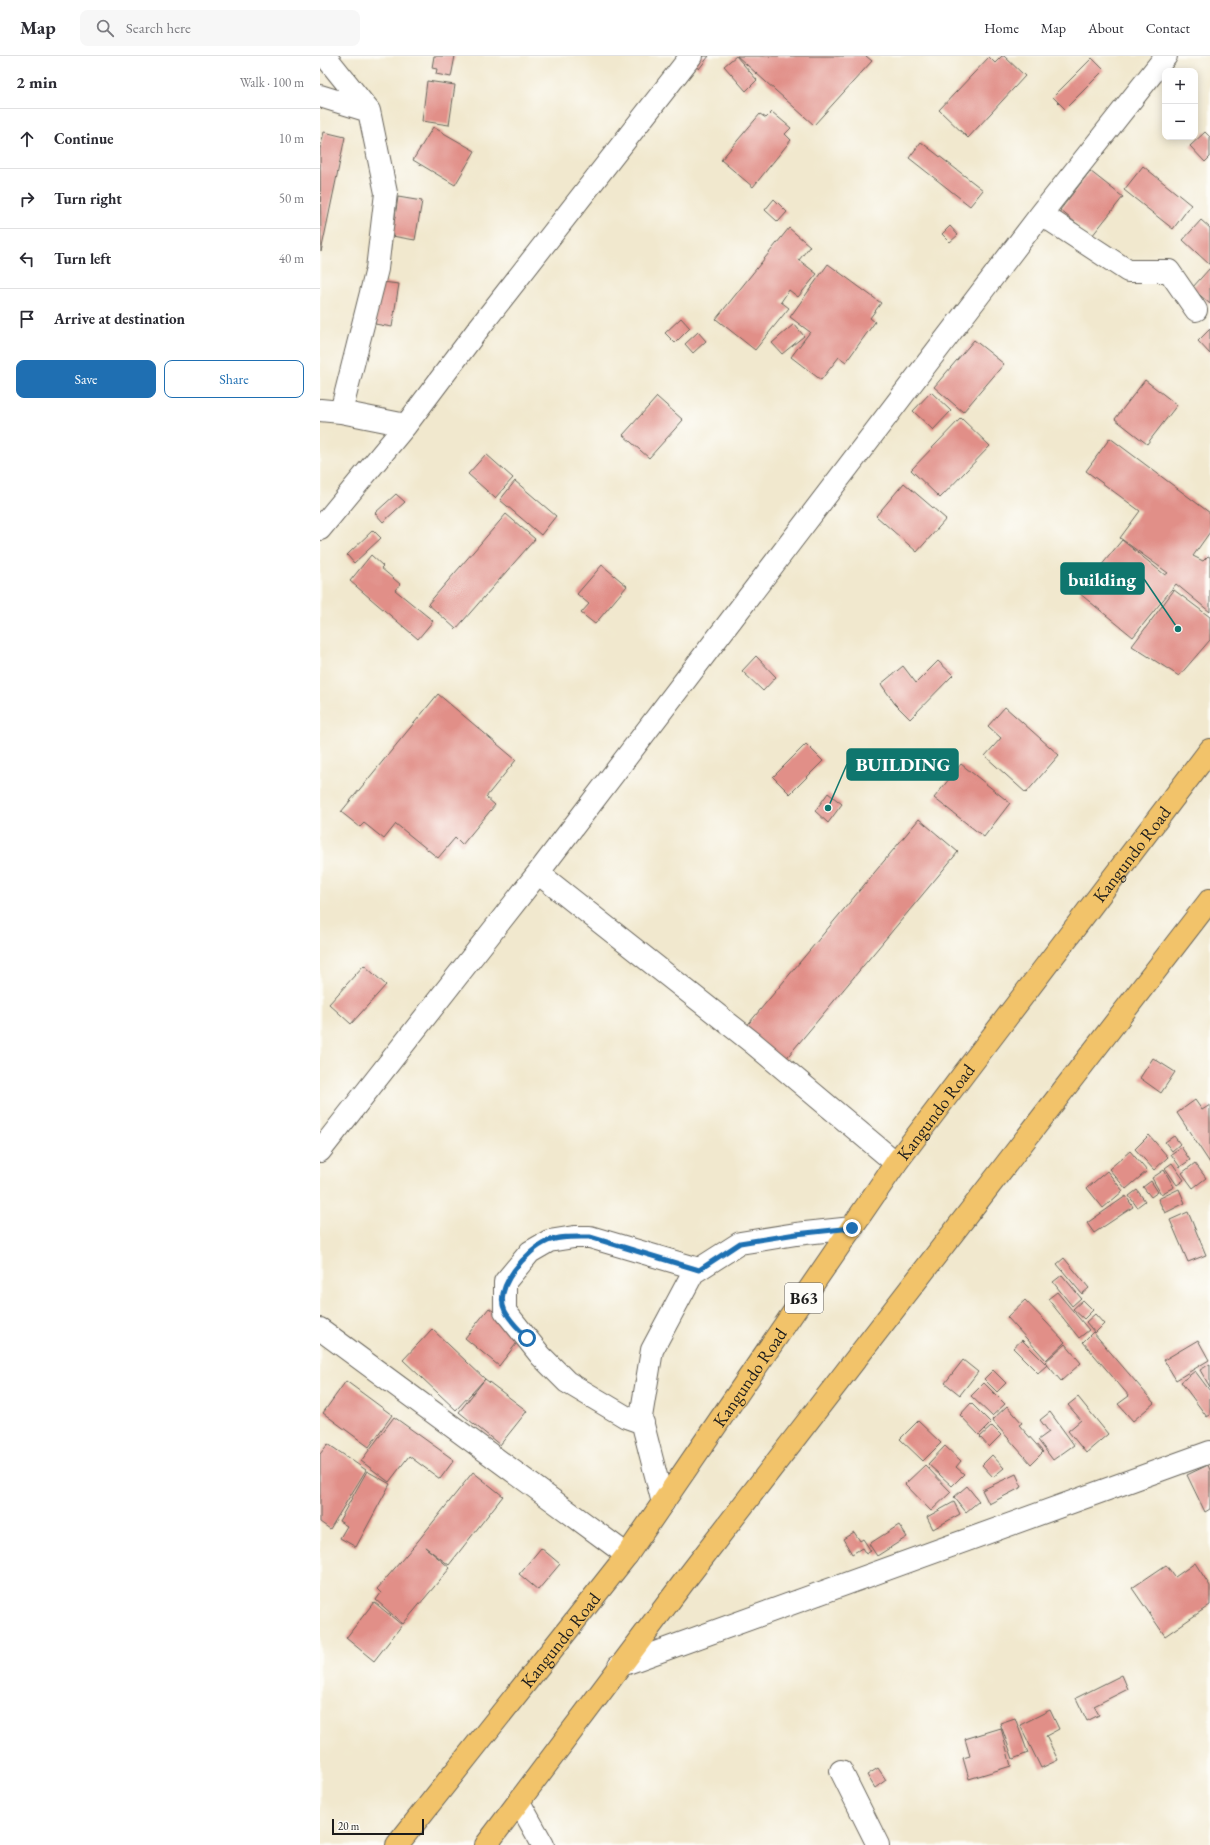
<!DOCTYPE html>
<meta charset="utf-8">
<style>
:root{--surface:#fff;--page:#f7f7f7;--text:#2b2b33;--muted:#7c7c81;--line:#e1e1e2;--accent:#1f6fb2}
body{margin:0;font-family:"EB Garamond",serif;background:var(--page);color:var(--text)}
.controls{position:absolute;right:12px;top:12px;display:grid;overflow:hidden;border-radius:8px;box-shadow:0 2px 10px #0003}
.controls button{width:36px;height:36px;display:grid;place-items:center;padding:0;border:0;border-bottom:1px solid var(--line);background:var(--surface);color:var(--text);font:20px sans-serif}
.scale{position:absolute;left:12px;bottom:10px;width:92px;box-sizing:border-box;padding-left:4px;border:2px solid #1c1c1c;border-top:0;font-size:11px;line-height:14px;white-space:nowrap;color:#1c1c1c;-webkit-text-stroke:3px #fdfcf7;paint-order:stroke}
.stop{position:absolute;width:12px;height:12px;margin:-9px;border:3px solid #1f6fb2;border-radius:50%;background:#fff}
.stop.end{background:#1f6fb2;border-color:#fff;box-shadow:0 1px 4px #0008}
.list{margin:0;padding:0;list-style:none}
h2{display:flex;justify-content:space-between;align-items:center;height:52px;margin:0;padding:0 16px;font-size:17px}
h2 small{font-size:13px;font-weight:400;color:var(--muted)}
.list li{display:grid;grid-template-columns:26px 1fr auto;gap:12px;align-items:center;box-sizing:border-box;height:60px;padding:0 16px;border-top:1px solid var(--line)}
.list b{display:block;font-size:15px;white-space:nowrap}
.list em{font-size:13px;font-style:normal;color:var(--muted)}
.actions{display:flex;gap:8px;padding:12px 16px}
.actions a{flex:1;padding:9px 0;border:1px solid var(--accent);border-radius:8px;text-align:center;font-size:14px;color:var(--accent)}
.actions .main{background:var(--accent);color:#fff}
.icon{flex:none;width:22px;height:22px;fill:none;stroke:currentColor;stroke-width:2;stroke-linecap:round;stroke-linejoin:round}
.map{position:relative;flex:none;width:890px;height:1789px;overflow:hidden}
header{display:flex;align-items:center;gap:24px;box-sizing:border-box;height:56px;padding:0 20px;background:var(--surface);border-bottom:1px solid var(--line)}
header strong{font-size:19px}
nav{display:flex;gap:22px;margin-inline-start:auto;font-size:14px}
.search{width:280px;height:36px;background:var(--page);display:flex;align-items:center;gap:10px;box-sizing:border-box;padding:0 14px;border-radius:8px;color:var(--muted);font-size:15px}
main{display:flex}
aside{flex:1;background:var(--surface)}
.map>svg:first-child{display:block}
.building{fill:#e18f88}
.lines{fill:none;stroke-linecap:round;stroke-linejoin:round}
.minor-casing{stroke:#67635a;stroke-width:24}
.highway-casing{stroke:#67635a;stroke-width:24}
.minor{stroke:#fff;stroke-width:22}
.highway{stroke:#f2c36a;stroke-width:22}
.route{stroke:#1f6fb2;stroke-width:5}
.labels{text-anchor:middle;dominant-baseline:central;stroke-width:4;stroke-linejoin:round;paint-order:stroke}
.shield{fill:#fdfcf7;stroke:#605f5e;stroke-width:1}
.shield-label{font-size:17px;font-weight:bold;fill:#1c1c1c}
.street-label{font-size:18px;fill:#1c1c1c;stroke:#fdfcf7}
.leader{fill:none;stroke:#0f766e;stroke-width:1.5}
.callout-dot{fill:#0f766e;stroke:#fdfcf7;stroke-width:1.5}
.callout{fill:#0f766e;stroke:#0f766e;stroke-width:1.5}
.callout-label{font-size:19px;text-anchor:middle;font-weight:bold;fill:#fff}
</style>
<header>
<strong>Map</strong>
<div class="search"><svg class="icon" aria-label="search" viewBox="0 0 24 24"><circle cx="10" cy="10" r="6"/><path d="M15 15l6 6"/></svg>Search here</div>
<nav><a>Home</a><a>Map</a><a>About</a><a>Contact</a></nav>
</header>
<main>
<aside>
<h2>2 min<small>Walk · 100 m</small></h2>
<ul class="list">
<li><svg class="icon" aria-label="ahead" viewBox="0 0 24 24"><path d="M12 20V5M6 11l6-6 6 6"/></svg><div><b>Continue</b></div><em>10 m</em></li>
<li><svg class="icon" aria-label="right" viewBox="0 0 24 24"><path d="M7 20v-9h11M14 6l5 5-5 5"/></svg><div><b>Turn right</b></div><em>50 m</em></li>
<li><svg class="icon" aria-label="left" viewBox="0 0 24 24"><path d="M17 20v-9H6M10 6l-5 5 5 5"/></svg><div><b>Turn left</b></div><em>40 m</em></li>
<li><svg class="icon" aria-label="arrive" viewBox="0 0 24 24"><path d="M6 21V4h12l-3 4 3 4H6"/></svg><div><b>Arrive at destination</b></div></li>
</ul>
<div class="actions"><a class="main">Save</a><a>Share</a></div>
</aside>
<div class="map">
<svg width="890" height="1789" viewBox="0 0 890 1789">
<rect width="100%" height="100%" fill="#fdfcf7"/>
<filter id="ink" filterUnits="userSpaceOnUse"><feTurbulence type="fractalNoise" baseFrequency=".025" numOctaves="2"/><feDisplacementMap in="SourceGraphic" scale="8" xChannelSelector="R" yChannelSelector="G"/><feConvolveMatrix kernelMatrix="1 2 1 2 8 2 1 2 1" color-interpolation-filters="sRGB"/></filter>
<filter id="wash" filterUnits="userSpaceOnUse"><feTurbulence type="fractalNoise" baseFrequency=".012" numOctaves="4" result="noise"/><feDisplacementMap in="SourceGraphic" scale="16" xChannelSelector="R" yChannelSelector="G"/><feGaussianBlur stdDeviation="0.9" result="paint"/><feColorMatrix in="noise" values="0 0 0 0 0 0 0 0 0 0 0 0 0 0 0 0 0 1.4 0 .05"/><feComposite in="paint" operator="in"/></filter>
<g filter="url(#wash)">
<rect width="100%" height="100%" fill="#f1e8ce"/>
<g id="blocks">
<path class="building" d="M 114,0 L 135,0 L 131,21 L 116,18 L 117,13 L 112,12 Z
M 375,0 L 389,0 L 379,13 L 370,6 Z
M 416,0 L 437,24 L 426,35 L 404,10 Z
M 417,0 L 546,0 L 552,5 L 494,69 Z
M 682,0 L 684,0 L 705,20 L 648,82 L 619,54 L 669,1 L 675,7 Z
M 772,2 L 784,14 L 745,53 L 733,41 Z
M 107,25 L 135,29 L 129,69 L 102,65 Z
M 452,56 L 471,72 L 465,78 L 471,84 L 433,131 L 401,104 L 440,58 L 446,62 Z
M 113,71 L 155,95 L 135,129 L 93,104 Z
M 4,76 L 25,81 L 1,196 L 0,93 Z
M 885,76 L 890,81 L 890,101 L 885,106 L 870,90 Z
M 601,86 L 663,134 L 650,150 L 589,102 Z
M 823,110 L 871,149 L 853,173 L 804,134 Z
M 770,115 L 803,141 L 772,180 L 740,154 Z
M 78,141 L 102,145 L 95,184 L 72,180 Z
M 454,143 L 467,156 L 458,166 L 445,154 Z
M 881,164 L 890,172 L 890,209 L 863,184 Z
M 630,170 L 638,179 L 630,186 L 622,178 Z
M 469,172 L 490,190 L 479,204 L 497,218 L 478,241 L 469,234 L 461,246 L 469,252 L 435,294 L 396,263 Z
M 508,208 L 561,247 L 550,262 L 555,266 L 526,306 L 519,301 L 501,324 L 471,301 L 490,276 L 470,261 Z
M 890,212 L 890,248 L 872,232 Z
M 62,226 L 79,228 L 72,271 L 55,268 Z
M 361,262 L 370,272 L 355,287 L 345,277 Z
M 474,268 L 484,280 L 462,298 L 452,287 Z
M 890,273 L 890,298 L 878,285 Z
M 378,276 L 386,285 L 373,297 L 365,288 Z
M 654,284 L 684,308 L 643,356 L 614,331 Z
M 825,324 L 857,349 L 827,388 L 795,363 Z
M 611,336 L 631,355 L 613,374 L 593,355 Z
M 337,341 L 363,364 L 329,402 L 303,379 Z
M 641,362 L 670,390 L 620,442 L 591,414 Z
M 790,382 L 890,457 L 890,476 L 873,500 L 883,505 L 888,500 L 890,501 L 890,556 L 856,528 L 813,581 L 759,537 L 802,484 L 845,519 L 848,517 L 800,482 L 820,455 L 766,415 Z
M 166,398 L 193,422 L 175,442 L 148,418 Z
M 195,425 L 236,460 L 221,479 L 180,444 Z
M 584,427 L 626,463 L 597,496 L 556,460 Z
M 76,438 L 85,446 L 63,466 L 55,457 Z
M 186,458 L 215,483 L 136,573 L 108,548 Z
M 53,474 L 61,482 L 34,507 L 27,499 Z
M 51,499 L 63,510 L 61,512 L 80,528 L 75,534 L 113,565 L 98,583 L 30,525 Z
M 282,509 L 307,530 L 275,568 L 261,557 L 269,548 L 257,538 Z
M 854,534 L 890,561 L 890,584 L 859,620 L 812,590 Z
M 436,600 L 456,621 L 443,635 L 422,615 Z
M 618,605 L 633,619 L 590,663 L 575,648 L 561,628 L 583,610 L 596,627 Z
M 118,638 L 196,704 L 166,741 L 175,749 L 142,789 L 135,782 L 118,802 L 76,768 L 64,783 L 44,767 L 40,771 L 21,756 Z
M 685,651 L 739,699 L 706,737 L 665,700 L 681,682 L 668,670 Z
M 486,688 L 503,705 L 470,738 L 453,721 Z
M 641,708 L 690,747 L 664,781 L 614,742 Z
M 508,737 L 522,748 L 508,767 L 495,755 Z
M 599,763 L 638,796 L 464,1005 L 425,972 Z
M 44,909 L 66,929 L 31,968 L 9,948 Z
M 833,1002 L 855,1016 L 841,1037 L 820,1022 Z
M 875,1044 L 882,1054 L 890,1049 L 890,1107 L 857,1057 Z
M 829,1079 L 848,1101 L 834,1114 L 815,1093 Z
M 854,1080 L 860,1088 L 852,1095 L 845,1086 Z
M 861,1091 L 870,1104 L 860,1111 L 851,1098 Z
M 810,1095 L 827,1115 L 806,1133 L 789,1113 Z
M 852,1107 L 864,1124 L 857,1129 L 845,1112 Z
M 875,1107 L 886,1122 L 873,1132 L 862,1117 Z
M 844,1114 L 854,1131 L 841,1138 L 832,1122 Z
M 787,1115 L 803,1135 L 783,1152 L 767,1132 Z
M 831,1125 L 838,1136 L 831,1141 L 823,1131 Z
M 859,1133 L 865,1147 L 845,1157 L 838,1143 Z
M 817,1134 L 825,1145 L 817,1151 L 809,1140 Z
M 806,1140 L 813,1151 L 774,1177 L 767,1167 Z
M 868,1156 L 886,1199 L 868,1206 L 850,1164 Z
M 744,1202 L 769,1232 L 762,1238 L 737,1208 Z
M 742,1219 L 761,1242 L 752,1250 L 733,1226 Z
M 737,1236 L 769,1274 L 759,1282 L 728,1243 Z
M 705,1244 L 745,1286 L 726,1304 L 687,1261 Z
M 763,1244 L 773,1254 L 764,1263 L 753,1253 Z
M 169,1252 L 203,1279 L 179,1310 L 145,1282 Z
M 775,1258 L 784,1268 L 775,1277 L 766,1266 Z
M 112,1273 L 165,1323 L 136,1354 L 83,1304 Z
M 773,1276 L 834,1347 L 813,1365 L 798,1348 L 809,1340 L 763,1286 Z
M 702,1284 L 727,1309 L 718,1317 L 693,1292 Z
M 878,1284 L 889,1304 L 856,1324 L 844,1304 Z
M 745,1288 L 761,1307 L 741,1325 L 725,1306 Z
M 643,1304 L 658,1316 L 640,1339 L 625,1327 Z
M 890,1308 L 890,1331 L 880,1314 Z
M 673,1314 L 686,1327 L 677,1336 L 664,1323 Z
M 875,1315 L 890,1335 L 890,1359 L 887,1361 L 861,1326 Z
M 165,1323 L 207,1355 L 180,1389 L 139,1356 Z
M 26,1325 L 72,1359 L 49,1391 L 3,1357 Z
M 664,1327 L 685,1348 L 672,1360 L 651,1340 Z
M 758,1341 L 788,1378 L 766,1397 L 748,1375 L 761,1364 L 748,1349 Z
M 651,1347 L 671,1367 L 659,1379 L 640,1359 Z
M 687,1350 L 702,1367 L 699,1369 L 723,1396 L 711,1408 L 672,1364 Z
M 730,1356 L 754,1389 L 733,1404 L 718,1384 L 729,1376 L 720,1364 Z
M 74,1361 L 134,1404 L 120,1423 L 89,1400 L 69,1426 L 41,1405 Z
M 598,1365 L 621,1387 L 603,1405 L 580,1383 Z
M 672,1370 L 681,1379 L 669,1391 L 660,1381 Z
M 8,1388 L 46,1414 L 10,1473 L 0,1466 L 0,1398 Z
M 625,1390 L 641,1405 L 636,1411 L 644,1418 L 632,1430 L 608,1408 Z
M 672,1399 L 684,1412 L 673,1421 L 662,1409 Z
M 605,1409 L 631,1436 L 611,1455 L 585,1428 Z
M 888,1409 L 890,1414 L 890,1453 L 885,1456 L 867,1419 Z
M 47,1415 L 70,1428 L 36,1491 L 20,1482 L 27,1470 L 19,1465 Z
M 153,1416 L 183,1440 L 129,1509 L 105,1491 L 130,1512 L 83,1568 L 56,1544 L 61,1537 L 57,1533 L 98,1485 Z
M 696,1418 L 702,1431 L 669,1448 L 662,1434 Z
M 647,1430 L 659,1445 L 646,1456 L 634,1441 Z
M 634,1446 L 640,1458 L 613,1473 L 607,1461 Z
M 579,1469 L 587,1481 L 557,1500 L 549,1488 Z
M 534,1476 L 540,1485 L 543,1483 L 551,1495 L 546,1498 L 542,1492 L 532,1498 L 523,1483 Z
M 221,1492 L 240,1508 L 218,1534 L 199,1518 Z
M 875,1507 L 890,1530 L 890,1549 L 845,1580 L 812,1532 L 846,1509 L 855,1521 Z
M 54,1546 L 82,1569 L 54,1605 L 26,1582 Z
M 802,1619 L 808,1633 L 774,1650 L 779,1659 L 767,1665 L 756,1642 Z
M 730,1654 L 739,1673 L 726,1680 L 738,1704 L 721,1712 L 700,1669 Z
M 695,1662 L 708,1697 L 693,1703 L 680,1667 Z
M 681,1672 L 691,1710 L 649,1723 L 643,1702 L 650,1700 L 645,1683 Z
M 558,1712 L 566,1724 L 555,1732 L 547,1719 Z"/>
</g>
</g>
<g filter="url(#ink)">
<use href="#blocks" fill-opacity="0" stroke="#67635a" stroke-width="1"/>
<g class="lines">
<g class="minor-casing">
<path id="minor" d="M 5,0 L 49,55
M 0,40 L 49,55 L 66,137 L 57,213 L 21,356
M 721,158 L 808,215 L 849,215 L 876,254
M 0,354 L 21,356 L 86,369 L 159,272 L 371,0
M 0,473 L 86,369
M 218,817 L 433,987 L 576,1107
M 0,1095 L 218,817 L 721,158 L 846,0
M 0,1273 L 307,1499
M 323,1367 L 306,1361 L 247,1326 L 221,1300 L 185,1255 L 185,1226 L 210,1196 L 229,1185 L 254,1181 L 270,1181 L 379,1213
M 343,1447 L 321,1361 L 332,1294 L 373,1217 L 420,1187 L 476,1178 L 532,1172
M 299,1610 L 890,1396
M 521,1715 L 558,1789
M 199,1746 L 223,1789"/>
</g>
<g class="highway-casing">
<g id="highway">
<path id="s1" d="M 77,1789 L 307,1499 L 576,1107 L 890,694"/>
<path d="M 166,1789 L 363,1527 L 890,844"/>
</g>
</g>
<use href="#minor" class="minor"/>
<use href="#highway" class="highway"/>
</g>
</g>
<g class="lines" filter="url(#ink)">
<path class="route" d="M 207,1282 C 200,1274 190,1265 185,1255 C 173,1231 207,1194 228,1185 C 240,1180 257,1181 270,1181 L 379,1214 L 420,1187 L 476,1178 L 532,1172"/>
</g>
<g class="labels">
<rect class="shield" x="465" y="1227" width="38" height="30" rx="3"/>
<g class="shield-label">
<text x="484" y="1242">B63</text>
</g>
<g class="street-label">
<text stroke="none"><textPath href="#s1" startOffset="1234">Kangundo Road</textPath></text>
<text stroke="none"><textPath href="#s1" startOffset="910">Kangundo Road</textPath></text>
<text stroke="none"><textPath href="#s1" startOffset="586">Kangundo Road</textPath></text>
<text stroke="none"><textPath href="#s1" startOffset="262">Kangundo Road</textPath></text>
</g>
</g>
<path class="leader" d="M858 573L824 523M508 752L527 708"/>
<g class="callout-dot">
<circle cx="858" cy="573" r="4"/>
<circle cx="508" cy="752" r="4"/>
</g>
<g class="callout">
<rect x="741" y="507" width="83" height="31" rx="4"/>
<rect x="527" y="693" width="111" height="31" rx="4"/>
</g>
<g class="callout-label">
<text x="782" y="530">building</text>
<text x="583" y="715">BUILDING</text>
</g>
</svg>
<div class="controls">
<button>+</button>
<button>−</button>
</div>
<div class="scale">20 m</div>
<div class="stop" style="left:207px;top:1282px"></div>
<div class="stop end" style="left:532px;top:1172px"></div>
</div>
</main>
